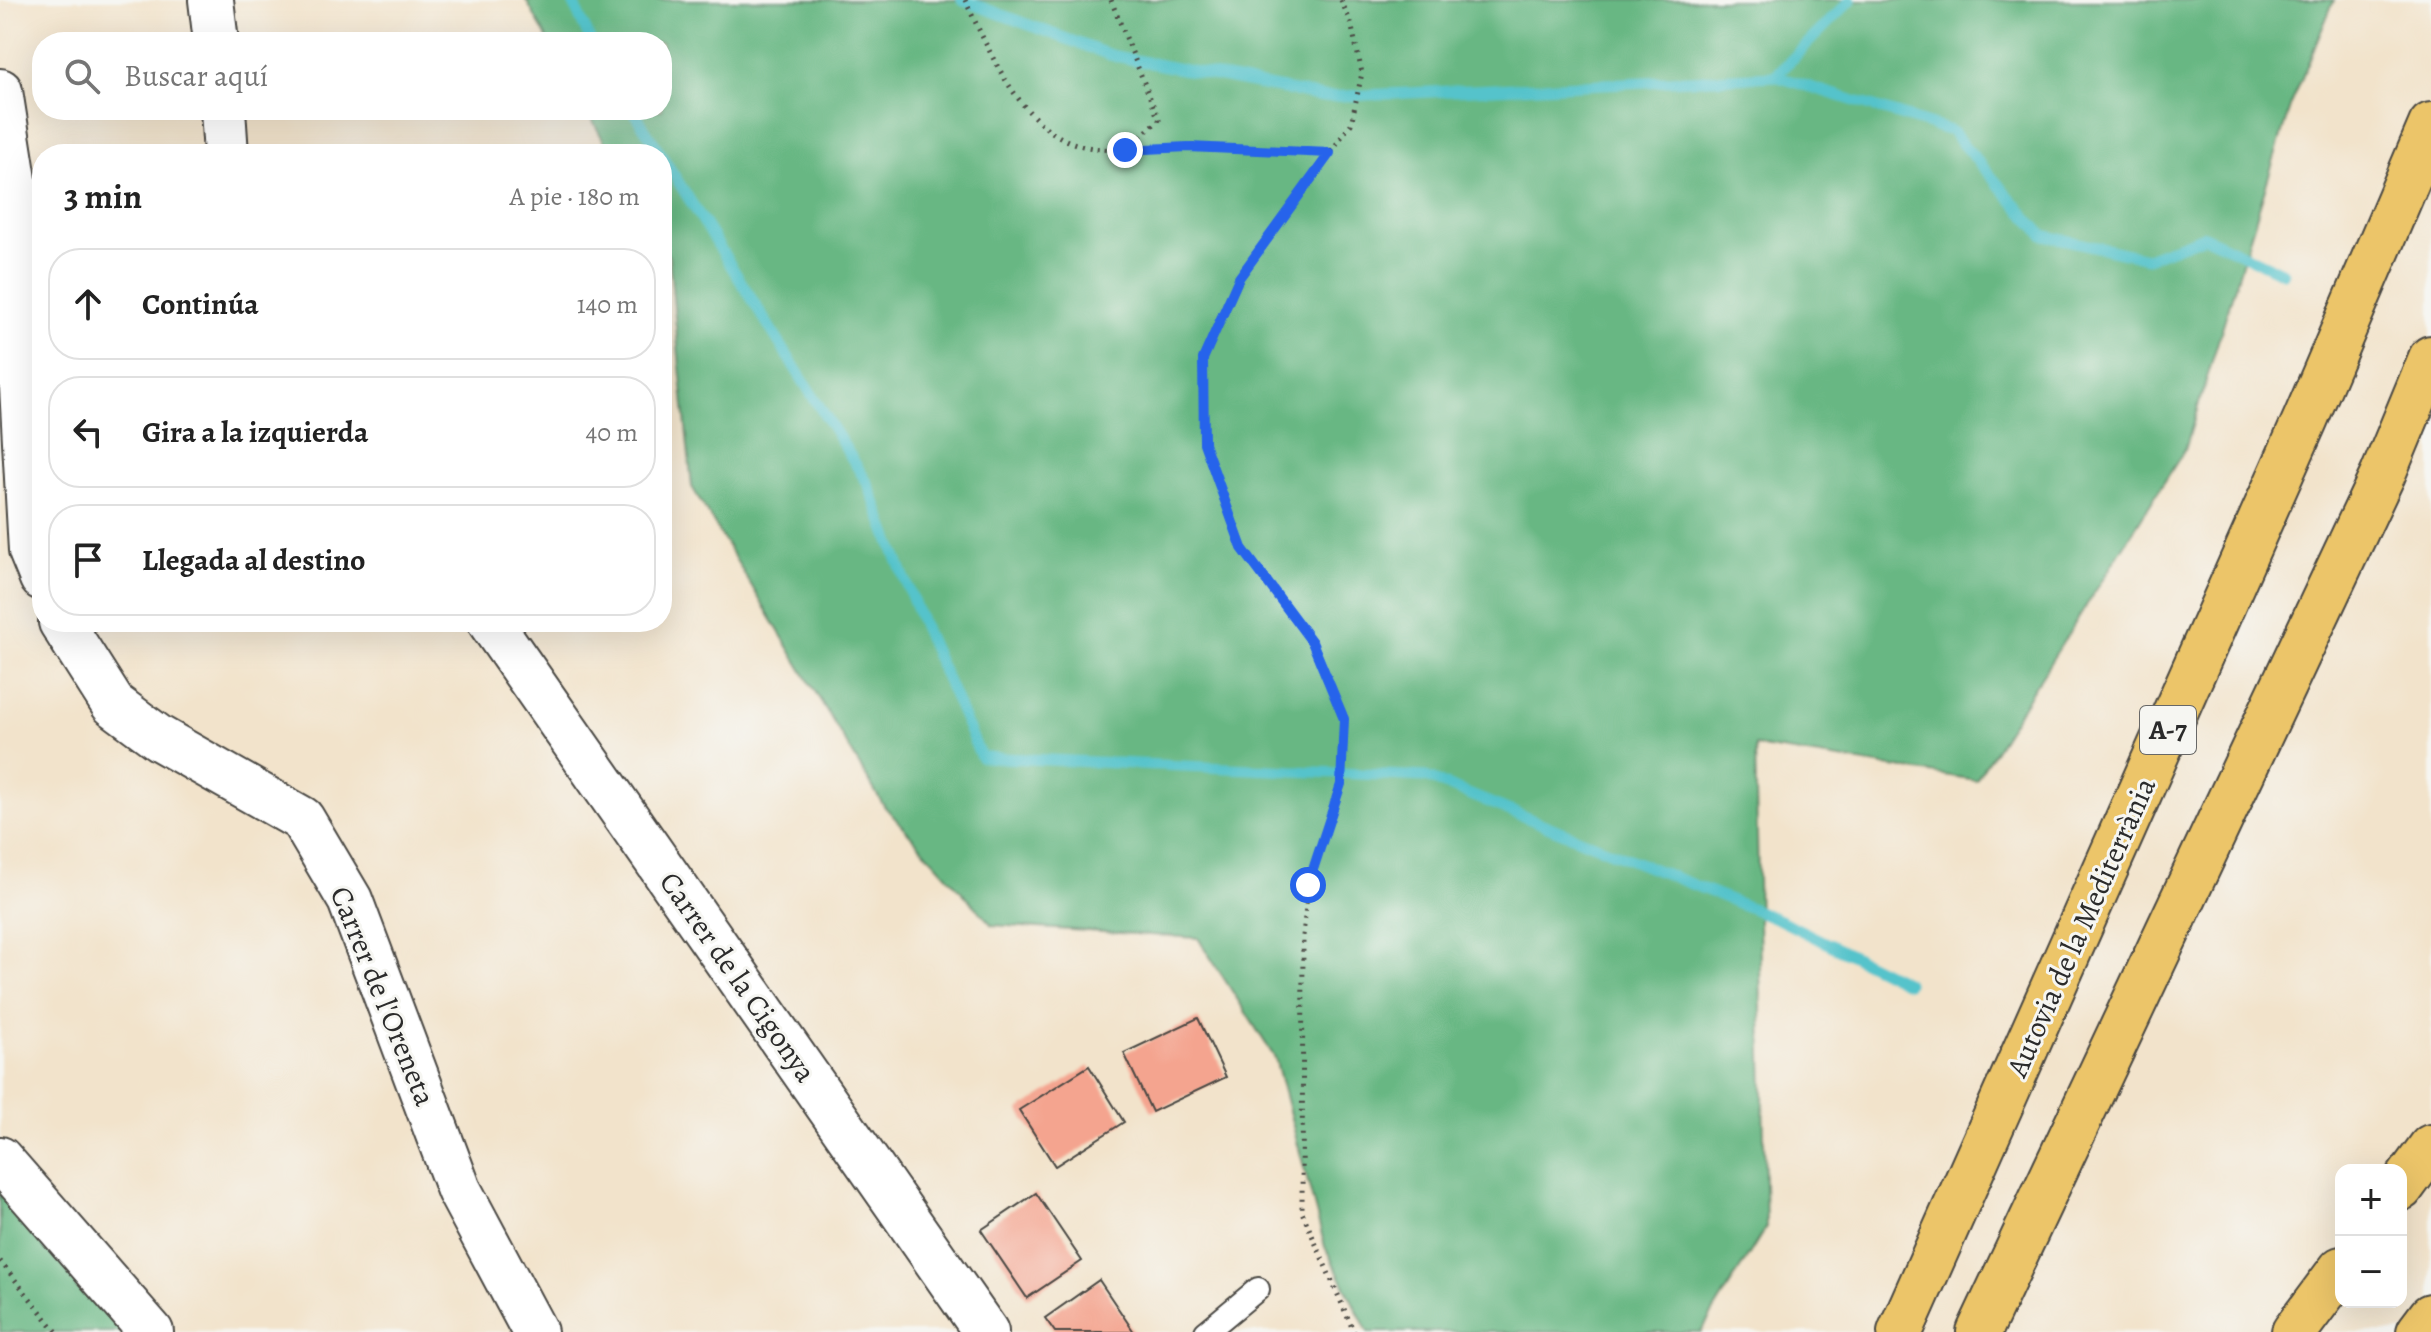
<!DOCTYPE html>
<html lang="es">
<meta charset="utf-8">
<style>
:root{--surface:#fff;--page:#f6f6f6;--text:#222;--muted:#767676;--line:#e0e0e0}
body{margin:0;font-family:Alegreya,serif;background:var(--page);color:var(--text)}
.controls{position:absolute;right:24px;bottom:24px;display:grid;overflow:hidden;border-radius:16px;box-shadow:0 8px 32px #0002}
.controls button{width:72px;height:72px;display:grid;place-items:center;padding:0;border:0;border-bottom:2px solid var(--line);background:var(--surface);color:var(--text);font:40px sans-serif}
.stop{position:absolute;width:24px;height:24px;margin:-18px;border:6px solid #2563eb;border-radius:50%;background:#fff}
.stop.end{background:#2563eb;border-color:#fff;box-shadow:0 2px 8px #0008}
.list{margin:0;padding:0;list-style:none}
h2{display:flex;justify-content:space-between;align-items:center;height:104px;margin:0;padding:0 32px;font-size:34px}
h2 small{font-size:26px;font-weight:400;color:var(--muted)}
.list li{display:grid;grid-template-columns:52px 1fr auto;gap:24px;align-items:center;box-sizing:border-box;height:112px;margin:0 16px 16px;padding:0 16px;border:2px solid var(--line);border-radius:32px}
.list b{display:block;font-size:30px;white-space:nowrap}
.list em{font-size:26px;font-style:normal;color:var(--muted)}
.icon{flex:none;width:44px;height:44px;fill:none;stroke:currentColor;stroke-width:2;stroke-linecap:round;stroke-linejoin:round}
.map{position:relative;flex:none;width:2431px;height:1332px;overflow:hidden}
.search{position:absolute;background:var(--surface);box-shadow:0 8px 32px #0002;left:32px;top:32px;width:640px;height:88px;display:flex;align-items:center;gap:20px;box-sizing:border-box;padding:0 28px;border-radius:32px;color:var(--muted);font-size:30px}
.panel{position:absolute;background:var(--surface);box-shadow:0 8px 32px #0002;left:32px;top:144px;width:640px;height:488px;border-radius:32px}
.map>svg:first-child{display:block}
.forest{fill:#67b783;stroke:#497157;stroke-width:2}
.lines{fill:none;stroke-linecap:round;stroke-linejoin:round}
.stream{stroke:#55c3cb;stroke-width:11}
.building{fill:#f4a48f}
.lane-casing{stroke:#494743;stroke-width:26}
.street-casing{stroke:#494743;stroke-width:48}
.highway-casing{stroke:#494743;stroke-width:48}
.path{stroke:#494743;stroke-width:5;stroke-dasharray:2 6;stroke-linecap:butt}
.lane{stroke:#fff;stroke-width:22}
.street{stroke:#fff;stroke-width:44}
.highway{stroke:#ecc569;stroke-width:44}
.route{stroke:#2563eb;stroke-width:10}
.labels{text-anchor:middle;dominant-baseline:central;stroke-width:6;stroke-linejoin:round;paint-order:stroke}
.shield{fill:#f6f6f2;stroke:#686867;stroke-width:2}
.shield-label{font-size:28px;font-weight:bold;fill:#2b2b2b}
.street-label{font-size:30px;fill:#2b2b2b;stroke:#f6f6f2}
</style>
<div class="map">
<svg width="2431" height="1332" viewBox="0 0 2431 1332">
<rect width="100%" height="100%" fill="#f6f6f2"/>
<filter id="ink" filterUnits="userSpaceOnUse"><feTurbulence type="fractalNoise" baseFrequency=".0125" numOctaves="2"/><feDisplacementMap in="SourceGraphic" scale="16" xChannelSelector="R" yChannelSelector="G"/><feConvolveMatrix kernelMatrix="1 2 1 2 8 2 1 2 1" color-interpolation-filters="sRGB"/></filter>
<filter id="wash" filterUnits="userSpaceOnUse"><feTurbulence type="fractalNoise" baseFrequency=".006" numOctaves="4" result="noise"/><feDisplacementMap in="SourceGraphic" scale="32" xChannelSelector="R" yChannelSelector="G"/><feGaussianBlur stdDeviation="1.8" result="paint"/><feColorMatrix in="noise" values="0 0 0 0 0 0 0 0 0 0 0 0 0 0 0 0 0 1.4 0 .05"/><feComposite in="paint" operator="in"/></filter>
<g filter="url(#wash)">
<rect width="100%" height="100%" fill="#f2e3cb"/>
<path class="forest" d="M 526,0 L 2334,0 L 2290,107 L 2185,449 L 1976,780 L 1755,746 L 1766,1227 L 1701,1332 L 1368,1332 L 1325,1247 L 1275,1058 L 1198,938 L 992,925 L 884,806 L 692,487 L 669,257 L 662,245 L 662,154 L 611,154 L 587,110 L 662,110 L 662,42 L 549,42 Z
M 0,1192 L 128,1332 L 0,1332 Z"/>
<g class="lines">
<path class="stream" d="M 572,0 L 591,42
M 962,0 L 1110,55 L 1323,97 L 1775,76 L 1851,0
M 1775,76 L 1951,131 L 2043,235 L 2147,258 L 2204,236 L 2283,273
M 633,110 L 661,154
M 662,156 L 868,484 L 923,626 L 981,757 L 1426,777 L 1780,920 L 1907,983"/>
</g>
<g id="blocks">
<path class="building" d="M 1198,1018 L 1226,1077 L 1152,1112 L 1124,1053 Z
M 1089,1066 L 1124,1122 L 1055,1166 L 1019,1110 Z
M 1036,1193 L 1082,1261 L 1027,1298 L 981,1230 Z
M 1099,1280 L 1134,1332 L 1055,1332 L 1045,1318 Z"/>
</g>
</g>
<g filter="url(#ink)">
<use href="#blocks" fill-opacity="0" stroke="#494743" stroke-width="2"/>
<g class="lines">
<g class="lane-casing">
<path id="lane" d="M 1206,1332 L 1258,1289"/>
</g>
<g class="street-casing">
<path id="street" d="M 211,0 L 216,42
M 0,91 L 18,205 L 19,332 L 31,551 L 42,578
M 223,110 L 226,154
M 61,622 L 113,704 L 159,738 L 302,819 L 350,900 L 459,1190 L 535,1332
M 490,622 L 986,1332
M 0,1159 L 151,1332"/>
</g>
<g class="highway-casing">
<path id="highway" d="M 2401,1188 L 2431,1147
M 1900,1332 L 2305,420 L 2431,125
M 1979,1332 L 2383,474 L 2431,358
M 2294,1332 L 2341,1269
M 2419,1332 L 2431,1316"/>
</g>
<path class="path" d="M 965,0 C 988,48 1016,118 1068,141 C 1105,157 1151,146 1189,147 C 1236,147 1283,151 1330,153
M 1111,0 L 1159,120 L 1125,150
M 1341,0 L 1351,23 L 1362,73 L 1351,124 L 1239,278 L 1203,359 L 1204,443 L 1242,548 L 1312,642 L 1344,719 L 1341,784 L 1308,885 L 1303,936 L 1302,1212 L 1354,1332
M 0,1261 L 57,1332"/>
<use href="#lane" class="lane"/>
<use href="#street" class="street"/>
<use href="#highway" class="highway"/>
</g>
</g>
<g class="lines" filter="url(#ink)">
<path class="route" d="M 1125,150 L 1188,147 L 1330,153 L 1239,278 L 1203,359 L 1204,443 L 1242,548 L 1312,642 L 1344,719 L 1341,784 L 1308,885"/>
</g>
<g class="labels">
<rect class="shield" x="2140" y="706" width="56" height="48" rx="6"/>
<g class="shield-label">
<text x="2168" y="730">A-7</text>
</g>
<g class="street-label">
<text transform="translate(2081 927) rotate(-66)">Autovia de la Mediterrània</text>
<text transform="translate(738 977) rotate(55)">Carrer de la Cigonya</text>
<text transform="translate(383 996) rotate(68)">Carrer de l'Oreneta</text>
</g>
</g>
</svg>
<div class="controls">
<button>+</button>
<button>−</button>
</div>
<div class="stop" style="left:1308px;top:885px"></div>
<div class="stop end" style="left:1125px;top:150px"></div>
<div class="search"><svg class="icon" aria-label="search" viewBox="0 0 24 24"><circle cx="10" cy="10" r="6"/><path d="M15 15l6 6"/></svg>Buscar aquí</div>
<section class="panel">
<h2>3 min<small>A pie · 180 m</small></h2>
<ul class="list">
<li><svg class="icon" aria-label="ahead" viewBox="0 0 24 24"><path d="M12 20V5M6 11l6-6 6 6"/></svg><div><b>Continúa</b></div><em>140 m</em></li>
<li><svg class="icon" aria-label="left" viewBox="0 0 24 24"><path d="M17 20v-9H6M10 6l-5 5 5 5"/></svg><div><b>Gira a la izquierda</b></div><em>40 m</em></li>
<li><svg class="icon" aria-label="arrive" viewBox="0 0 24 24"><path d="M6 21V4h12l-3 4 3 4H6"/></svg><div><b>Llegada al destino</b></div></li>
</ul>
</section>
</div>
